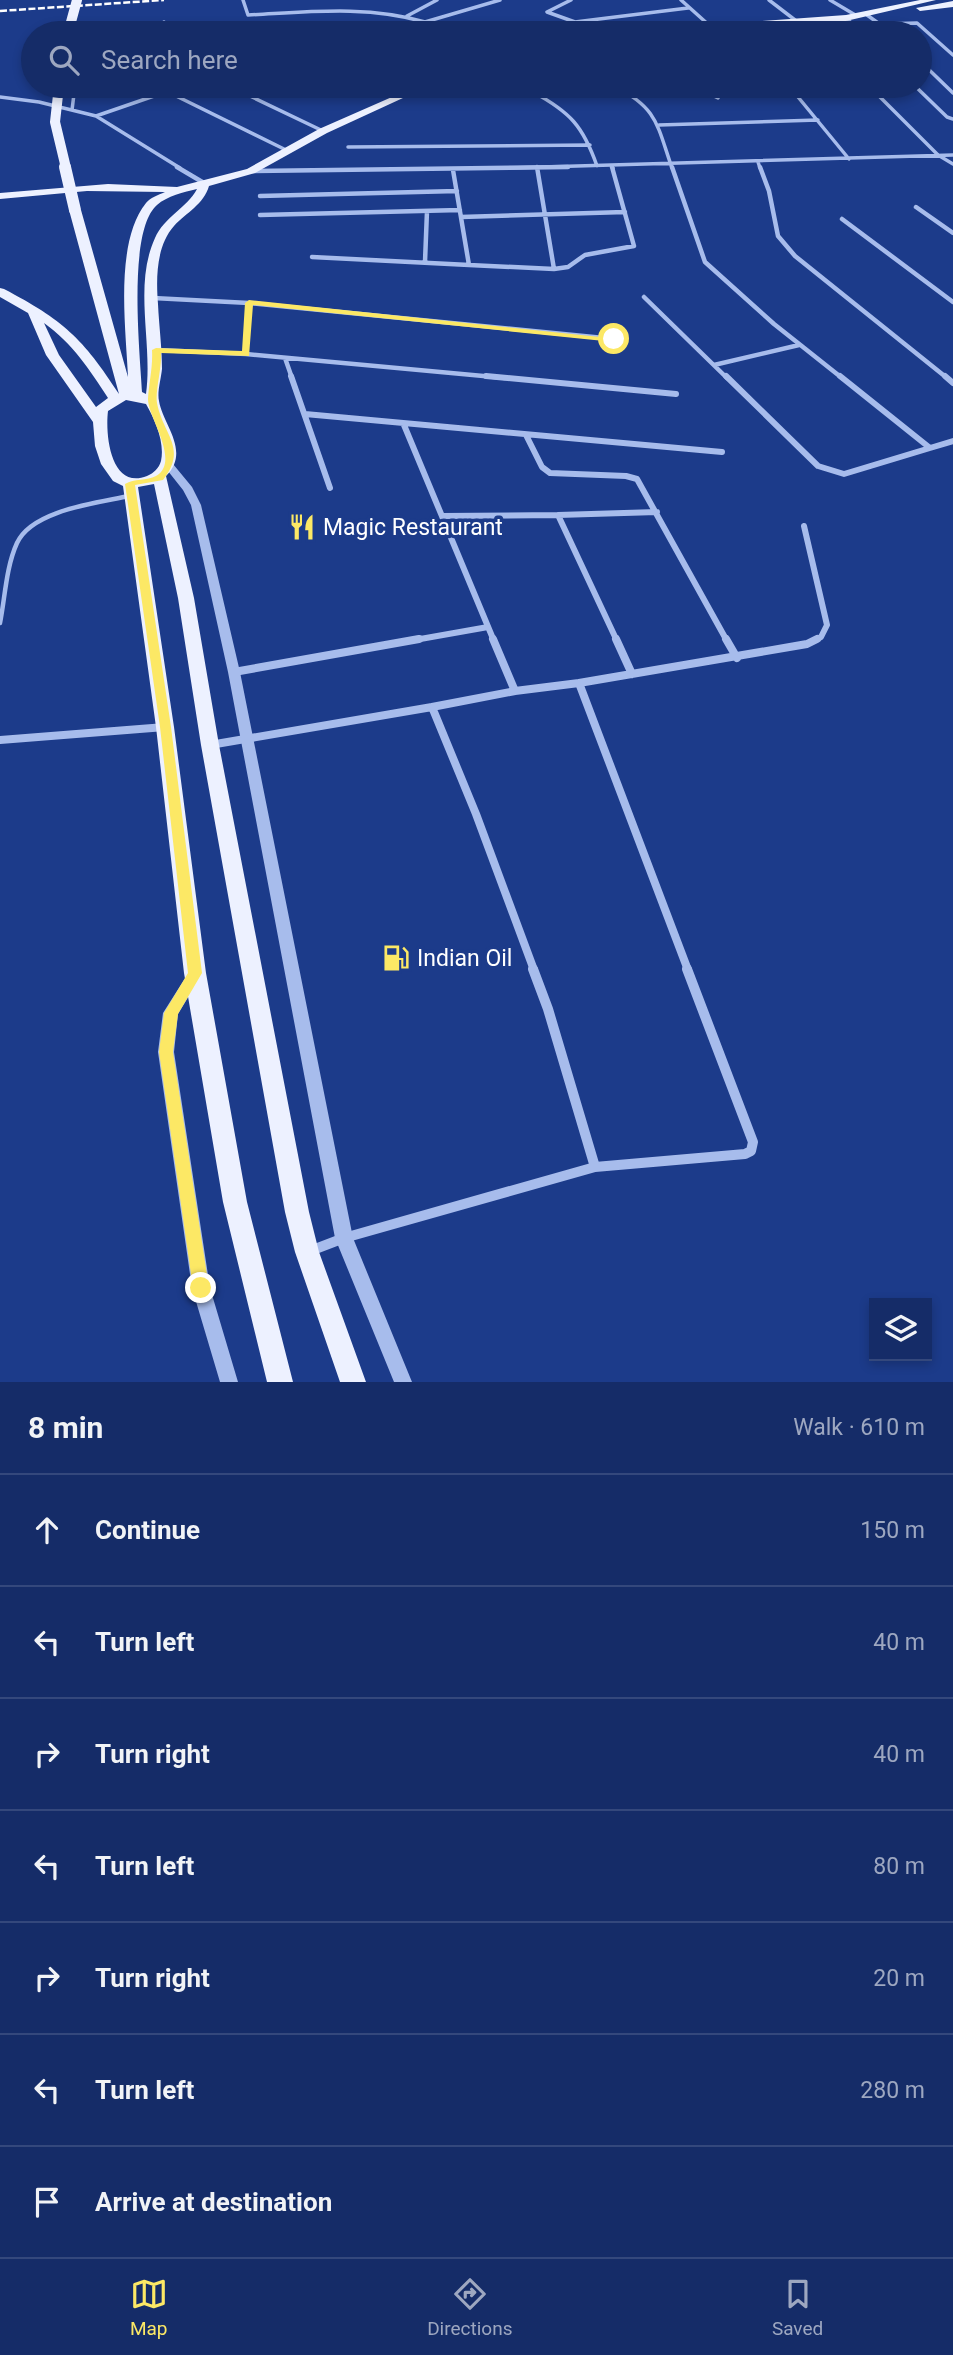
<!DOCTYPE html>
<meta charset="utf-8">
<style>
:root{--surface:#152c68;--page:#223871;--text:#f1f3f6;--muted:#9da7c0;--line:#34487c;--accent:#fce865}
body{margin:0;font-family:Roboto,sans-serif;background:var(--page);color:var(--text)}
.controls{position:absolute;right:21px;bottom:21px;display:grid;overflow:hidden;border-radius:0px;box-shadow:0 4px 10px #0003}
.controls button{width:63px;height:63px;display:grid;place-items:center;padding:0;border:0;border-bottom:2px solid var(--line);background:var(--surface);color:var(--text);font:35px sans-serif}
.stop{position:absolute;width:21px;height:21px;margin:-16px;border:5px solid #fce865;border-radius:50%;background:#fff}
.stop.end{background:#fce865;border-color:#fff;box-shadow:0 2px 7px #0008}
.list{margin:0;padding:0;list-style:none}
h2{display:flex;justify-content:space-between;align-items:center;height:91px;margin:0;padding:0 28px;font-size:30px}
h2 small{font-size:23px;font-weight:400;color:var(--muted)}
.list li{display:grid;grid-template-columns:46px 1fr auto;gap:21px;align-items:center;box-sizing:border-box;height:112px;padding:0 28px;border-top:2px solid var(--line)}
.list b{display:block;font-size:26px;white-space:nowrap}
.list em{font-size:23px;font-style:normal;color:var(--muted)}
.icon{flex:none;width:38px;height:38px;fill:none;stroke:currentColor;stroke-width:2;stroke-linecap:round;stroke-linejoin:round}
.map{position:relative;flex:none;width:953px;height:1382px;overflow:hidden}
.search{position:absolute;background:var(--surface);box-shadow:0 4px 10px #0003;left:21px;right:21px;top:21px;height:77px;display:flex;align-items:center;gap:18px;box-sizing:border-box;padding:0 24px;border-radius:38px;color:var(--muted);font-size:26px}
.sheet{height:875px;background:var(--surface)}
nav{display:flex;justify-content:space-around;align-items:center;box-sizing:border-box;height:98px;border-top:2px solid var(--line);background:var(--surface);font-size:19px;color:var(--muted)}
nav a{display:grid;justify-items:center;gap:4px}
nav .on{color:var(--accent)}
.map>svg:first-child{display:block}
.lines{fill:none;stroke-linecap:round;stroke-linejoin:round}
.service{stroke:#a7bcec;stroke-width:4.5}
.minor-far4{stroke:#a7bcec;stroke-width:3.5}
.minor-far3{stroke:#a7bcec;stroke-width:4.5}
.minor-far2{stroke:#a7bcec;stroke-width:6}
.minor-far1{stroke:#a7bcec;stroke-width:8}
.minor{stroke:#a7bcec;stroke-width:10}
.tertiary{fill:#a7bcec;fill-rule:evenodd}
.primary{fill:#edf1ff;fill-rule:evenodd}
.rail{stroke:#fff;stroke-width:2.5;stroke-dasharray:7 2.5;stroke-linecap:butt}
.primary-bridge-far1{stroke:#edf1ff;stroke-width:10}
.primary-bridge{stroke:#edf1ff;stroke-width:12}
.route{fill:#fce865}
.labels{text-anchor:middle;dominant-baseline:central;stroke-width:7;stroke-linejoin:round;paint-order:stroke}
.poi-label{font-size:23px;fill:#fff;stroke:#1c3b8a;text-anchor:start}
</style>
<div class="map">
<svg width="953" height="1382" viewBox="0 0 953 1382">
<rect width="100%" height="100%" fill="#1c3b8a"/>
<g class="lines">
<path class="service" d="M 0,623 C 5,598 6,567 17,543 C 32,510 97,503 129,496"/>
<path class="minor-far4" d="M 243,0 L 248,15 C 308,12 367,5 425,22
M 571,0 L 547,12 L 575,22 L 589,33
M 681,0 L 710,26
M 769,0 L 812,33
M 830,0 L 857,16
M 867,15 L 892,33
M 407,16 L 437,0
M 846,18 L 862,33
M 164,22 L 165,33
M 575,22 L 688,8
M 736,24 L 745,33
M 882,24 L 917,23 L 953,55
M 84,30 L 84,33
M 237,33 L 239,24
M 382,33 L 424,22
M 458,33 L 425,22 L 500,0
M 920,61 L 953,93
M 165,86 L 166,91 L 286,150
M 229,86 L 323,131
M 614,86 C 658,108 657,125 672,168
M 693,86 L 718,98
M 789,86 L 849,159
M 869,86 L 938,155 L 953,164
M 915,86 L 947,117 L 953,119
M 704,91 L 727,86
M 533,92 C 570,112 583,126 597,166
M 0,97 L 39,102 L 96,116
M 72,110 L 75,86
M 659,125 L 818,120
M 348,147 L 590,145
M 758,162 L 760,168
M 612,165 L 613,168
M 180,168 L 96,116 L 183,86
M 509,168 L 953,155"/>
<path class="minor-far3" d="M 177,167 L 204,183
M 537,167 L 554,269
M 672,167 L 705,262 L 774,324 L 842,378
M 760,167 L 769,191 L 778,236 L 795,256 L 947,378
M 453,170 L 469,265 L 554,269 L 568,267 L 585,255 L 634,246 L 612,167
M 251,171 L 568,167
M 260,196 L 457,191
M 916,207 L 953,233
M 260,215 L 460,210
M 461,217 L 625,212
M 842,219 L 953,302
M 312,257 L 469,265
M 425,262 L 427,211
M 644,297 L 727,378
M 153,298 L 249,303 L 614,339
M 157,350 L 246,354 L 505,378
M 246,354 L 249,303
M 285,358 L 292,378
M 714,365 L 799,345"/>
<path class="minor-far2" d="M 291,376 L 330,488
M 486,376 L 676,394
M 726,376 L 818,466 L 844,474 L 930,448
M 840,376 L 930,448 L 953,441
M 945,376 L 953,383
M 305,414 L 722,452
M 404,425 L 494,641
M 526,435 L 542,467 L 550,473 L 626,476 L 637,479 L 727,641
M 442,516 L 558,515
M 804,526 L 827,625 L 821,637 L 813,641
M 409,641 L 488,627
M 617,641 L 558,515 L 657,512"/>
<path class="minor-far1" d="M 493,639 L 515,691
M 616,639 L 632,674
M 726,639 L 737,658
M 234,672 L 419,639
M 579,683 L 807,644 L 817,639
M 432,707 L 515,691 L 579,683 L 688,970
M 0,740 L 165,727
M 210,745 L 432,707 L 476,814 L 534,970"/>
<path class="minor" d="M 533,969 L 548,1009 L 595,1167
M 310,1251 L 344,1238 L 595,1167 L 745,1154 L 751,1151 L 753,1142 L 687,969"/>
<path class="tertiary" d="M 169,463 L 173,464 L 192,487 L 201,505 L 240,672 L 353,1238 L 412,1382 L 394,1382 L 335,1238 L 228,672 L 191,505 L 183,490 L 164,466 Z
M 194,970 L 199,972 L 201,976 L 178,1014 L 174,1052 L 210,1288 L 238,1382 L 220,1382 L 192,1288 L 158,1052 L 163,1013 L 189,972 Z"/>
<path class="primary" d="M 920,0 L 936,0 L 846,21 L 634,33 L 638,30 L 846,15 Z
M 953,1 L 953,7 L 920,11 L 916,8 Z
M 417,86 L 429,86 L 327,133 L 255,173 L 209,186 C 204,204 186,213 174,226 C 156,246 156,279 158,304 C 159,326 162,347 162,369 C 161,379 157,392 159,401 C 163,425 191,451 166,476 L 194,598 L 219,745 L 309,1212 L 319,1252 L 366,1382 L 340,1382 L 295,1252 L 285,1212 L 201,745 L 178,598 L 154,484 L 138,487 L 174,727 L 206,973 L 247,1202 L 293,1382 L 267,1382 L 223,1202 L 184,973 L 156,727 L 123,486 L 113,481 L 101,464 L 95,446 L 93,422 L 46,355 L 28,313 L 0,297 L 0,288 L 4,289 C 63,320 83,338 119,394 L 69,210 L 75,207 L 81,210 L 128,377 C 126,329 114,243 146,203 C 150,198 158,195 165,192 L 87,191 L 0,199 L 0,193 L 108,184 L 177,187 L 247,169 L 319,129 ZM 197,189 C 187,208 164,217 155,238 C 133,286 153,343 146,394 L 142,392 C 140,353 127,231 157,205 C 167,196 184,192 197,189 ZM 44,323 C 73,344 89,369 108,398 L 96,407 L 59,355 ZM 126,400 L 146,404 C 155,420 165,442 161,461 C 159,468 154,473 147,476 C 111,490 105,436 108,411 Z"/>
<path class="rail" d="M 0,11 L 164,0"/>
<path class="primary-bridge-far1" d="M 68,33 L 77,0
M 59,86 L 55,122 L 66,168"/>
<path class="primary-bridge" d="M 65,167 L 75,210"/>
</g>
<path class="route" d="M 249,300 L 619,339 L 614,342 L 253,305 L 249,356 L 161,353 C 162,368 155,391 157,403 C 163,435 188,448 163,480 L 135,485 L 171,727 L 202,973 L 178,1014 L 173,1052 L 209,1288 L 207,1294 L 201,1296 L 195,1294 L 193,1288 L 159,1052 L 164,1013 L 188,973 L 160,727 L 125,484 C 134,478 147,481 156,476 C 181,461 148,418 148,399 C 149,382 153,367 152,350 L 156,348 L 242,351 L 245,303 Z"/>
<defs>
<g id="restaurant-bare" transform="scale(2.1)"><path d="M-5-6h1v4h1v-4h1v4h1v-4h1v5L-1.5 .5V6h-2V.5L-5-1ZM5-6V6H3V1.5H1.5Q1.5-4 5-6Z" fill="#fce865" stroke="#1c3b8a" stroke-width="2.5" paint-order="stroke"/></g>
<g id="fuel-bare" transform="scale(2.1)"><path d="M-5.5-6h7V0h2V4h1.3V-2.5L3-4.5l.8-.8L6-3V5H2.5V1h-1V6h-7ZM-4.2-4.7v3.2H.2V-4.7Z" fill="#fce865" stroke="#1c3b8a" stroke-width="2.5" paint-order="stroke"/></g>
</defs>
<g fill-rule="evenodd">
<use href="#restaurant-bare" x="302" y="527"/>
<use href="#fuel-bare" x="396" y="958"/>
</g>
<g class="labels">
<g class="poi-label">
<text x="323" y="527">Magic Restaurant</text>
<text x="417" y="958">Indian Oil</text>
</g>
</g>
</svg>
<div class="controls">
<button><svg class="icon" aria-label="layers" viewBox="0 0 24 24"><path d="M12 4l9 5-9 5-9-5zM3 14l9 5 9-5"/></svg></button>
</div>
<div class="stop" style="left:614px;top:339px"></div>
<div class="stop end" style="left:201px;top:1288px"></div>
<div class="search"><svg class="icon" aria-label="search" viewBox="0 0 24 24"><circle cx="10" cy="10" r="6"/><path d="M15 15l6 6"/></svg>Search here</div>
</div>
<section class="sheet">
<h2>8 min<small>Walk · 610 m</small></h2>
<ul class="list">
<li><svg class="icon" aria-label="ahead" viewBox="0 0 24 24"><path d="M12 20V5M6 11l6-6 6 6"/></svg><div><b>Continue</b></div><em>150 m</em></li>
<li><svg class="icon" aria-label="left" viewBox="0 0 24 24"><path d="M17 20v-9H6M10 6l-5 5 5 5"/></svg><div><b>Turn left</b></div><em>40 m</em></li>
<li><svg class="icon" aria-label="right" viewBox="0 0 24 24"><path d="M7 20v-9h11M14 6l5 5-5 5"/></svg><div><b>Turn right</b></div><em>40 m</em></li>
<li><svg class="icon" aria-label="left" viewBox="0 0 24 24"><path d="M17 20v-9H6M10 6l-5 5 5 5"/></svg><div><b>Turn left</b></div><em>80 m</em></li>
<li><svg class="icon" aria-label="right" viewBox="0 0 24 24"><path d="M7 20v-9h11M14 6l5 5-5 5"/></svg><div><b>Turn right</b></div><em>20 m</em></li>
<li><svg class="icon" aria-label="left" viewBox="0 0 24 24"><path d="M17 20v-9H6M10 6l-5 5 5 5"/></svg><div><b>Turn left</b></div><em>280 m</em></li>
<li><svg class="icon" aria-label="arrive" viewBox="0 0 24 24"><path d="M6 21V4h12l-3 4 3 4H6"/></svg><div><b>Arrive at destination</b></div></li>
</ul>
</section>
<nav>
<a class="on"><svg class="icon" aria-label="map" viewBox="0 0 24 24"><path d="M3 6l6-2 6 2 6-2v14l-6 2-6-2-6 2zM9 4v14M15 6v14"/></svg>Map</a>
<a><svg class="icon" aria-label="directions" viewBox="0 0 24 24"><path d="M12 3l9 9-9 9-9-9zM9 14v-3h6M13 9l2 2-2 2"/></svg>Directions</a>
<a><svg class="icon" aria-label="saved" viewBox="0 0 24 24"><path d="M7 4h10v16l-5-4-5 4z"/></svg>Saved</a>
</nav>
